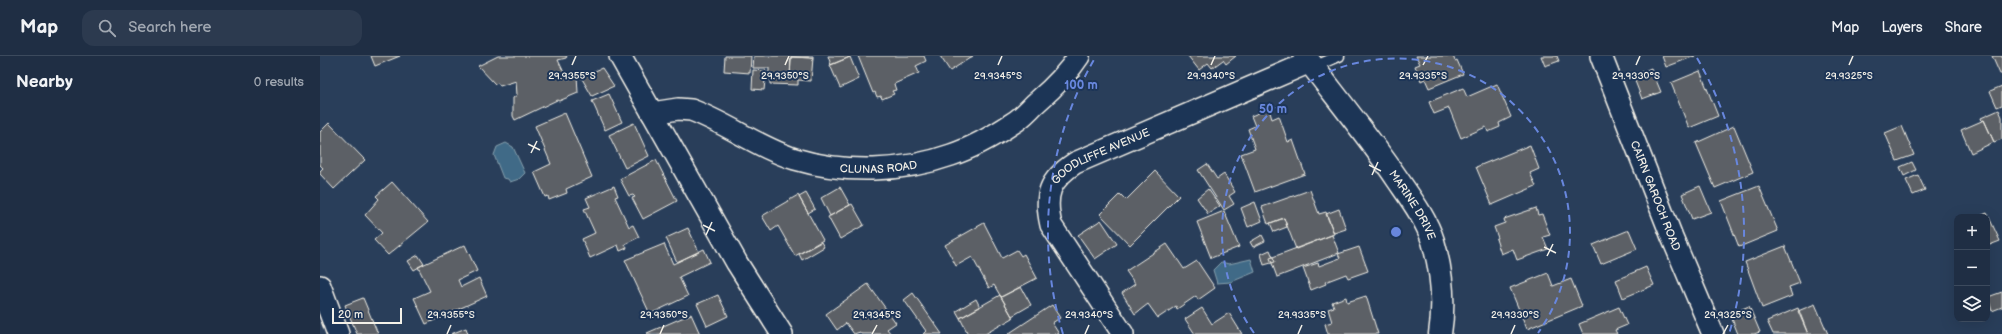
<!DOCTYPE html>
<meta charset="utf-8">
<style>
:root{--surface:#1f2e44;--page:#2c3a4f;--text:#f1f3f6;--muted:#a1a8b2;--line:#3c4a5d}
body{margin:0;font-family:"Balsamiq Sans",sans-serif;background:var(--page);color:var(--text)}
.controls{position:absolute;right:12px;bottom:12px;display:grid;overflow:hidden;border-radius:8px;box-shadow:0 4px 16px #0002}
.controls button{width:36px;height:36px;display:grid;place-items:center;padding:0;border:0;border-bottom:1px solid var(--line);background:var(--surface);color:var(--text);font:20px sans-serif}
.scale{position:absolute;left:12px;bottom:10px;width:70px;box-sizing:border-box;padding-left:4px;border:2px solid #f4f1e8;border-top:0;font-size:11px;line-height:14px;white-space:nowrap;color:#f4f1e8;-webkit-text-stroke:3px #1d3557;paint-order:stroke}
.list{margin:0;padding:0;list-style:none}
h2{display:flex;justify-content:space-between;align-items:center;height:52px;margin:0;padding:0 16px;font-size:17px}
h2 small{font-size:13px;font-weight:400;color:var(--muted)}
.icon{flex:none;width:22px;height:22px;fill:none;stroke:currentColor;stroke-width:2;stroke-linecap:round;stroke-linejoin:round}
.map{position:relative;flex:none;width:1682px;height:278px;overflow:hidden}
header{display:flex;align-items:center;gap:24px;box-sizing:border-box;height:56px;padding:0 20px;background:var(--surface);border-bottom:1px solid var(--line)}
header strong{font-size:19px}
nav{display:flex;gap:22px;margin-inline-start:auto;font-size:14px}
.search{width:280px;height:36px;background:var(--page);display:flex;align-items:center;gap:10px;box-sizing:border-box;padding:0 14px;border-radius:12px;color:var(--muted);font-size:15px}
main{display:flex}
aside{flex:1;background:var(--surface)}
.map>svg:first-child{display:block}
.water{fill:#406b87;stroke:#88a1ae}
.building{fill:#5b6066;stroke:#f4f1e8}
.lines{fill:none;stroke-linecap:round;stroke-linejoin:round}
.service-casing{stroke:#f4f1e8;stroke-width:13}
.minor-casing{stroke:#f4f1e8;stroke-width:24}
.tertiary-casing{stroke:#f4f1e8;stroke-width:25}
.service{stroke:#1d3557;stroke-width:10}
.minor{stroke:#1d3557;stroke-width:21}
.tertiary{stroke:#1d3557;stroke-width:22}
.ticks{fill:none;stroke:#f4f1e8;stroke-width:1.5}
.ring{fill:none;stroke:#6887de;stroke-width:2;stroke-dasharray:7 5}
.labels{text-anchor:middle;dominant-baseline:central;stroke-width:4;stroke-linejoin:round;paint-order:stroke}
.street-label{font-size:11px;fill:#f4f1e8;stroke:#1d3557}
.ticks-label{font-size:10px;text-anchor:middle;fill:#f4f1e8;stroke:#1d3557;stroke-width:4;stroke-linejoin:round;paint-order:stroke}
.centre{fill:#6887de;stroke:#1d3557;stroke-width:2}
.ring-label{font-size:12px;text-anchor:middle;font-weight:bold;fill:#6887de;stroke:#1d3557;stroke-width:4;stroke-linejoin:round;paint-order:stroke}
</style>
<header>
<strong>Map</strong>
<div class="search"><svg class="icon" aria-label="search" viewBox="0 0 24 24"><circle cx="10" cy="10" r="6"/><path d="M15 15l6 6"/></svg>Search here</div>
<nav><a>Map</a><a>Layers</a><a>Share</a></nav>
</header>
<main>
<aside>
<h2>Nearby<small>0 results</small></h2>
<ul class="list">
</ul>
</aside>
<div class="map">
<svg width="1682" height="278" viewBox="0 0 1682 278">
<rect width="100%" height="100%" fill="#293e5a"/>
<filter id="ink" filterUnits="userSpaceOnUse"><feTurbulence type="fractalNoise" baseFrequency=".025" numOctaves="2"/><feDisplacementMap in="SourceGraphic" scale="8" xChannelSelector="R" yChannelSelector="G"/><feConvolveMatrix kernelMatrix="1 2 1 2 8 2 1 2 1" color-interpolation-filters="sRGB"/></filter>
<g filter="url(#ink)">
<path class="water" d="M 186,87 L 193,91 L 205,117 L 199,123 L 190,126 L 188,123 L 183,122 L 174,99 L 177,91 Z
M 931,203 L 935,216 L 911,226 L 897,227 L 893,214 L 901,206 L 909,208 Z"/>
<path class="building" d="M 51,0 L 80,0 L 55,10 Z
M 178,0 L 247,0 L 246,2 L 238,4 L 247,23 L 249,23 L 255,18 L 257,19 L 258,37 L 239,45 L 237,44 L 195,64 L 193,60 L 193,42 L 197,39 L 196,25 L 180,30 L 178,27 L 175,28 L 158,10 Z
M 405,0 L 431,0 L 430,17 L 404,15 Z
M 434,0 L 493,0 L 493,2 L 471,1 L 470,23 L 449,22 L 449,12 L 433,12 Z
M 508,0 L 529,0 L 530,1 L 511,9 Z
M 538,0 L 604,0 L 606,5 L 596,10 L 599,17 L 574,28 L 576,34 L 572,35 L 574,38 L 562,43 L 561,40 L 557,41 L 555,36 L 553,37 Z
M 620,0 L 653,0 L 630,15 Z
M 868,0 L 916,0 L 906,8 L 903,4 L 892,12 L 888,7 L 879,14 Z
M 1096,0 L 1133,0 L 1135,5 L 1137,4 L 1143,18 L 1109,32 L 1105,23 L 1101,25 L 1095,10 L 1100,8 Z
M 1221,0 L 1237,0 L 1239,5 L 1225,10 Z
M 1342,0 L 1375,0 L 1346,11 Z
M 1672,0 L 1682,0 L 1682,18 L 1680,18 Z
M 471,1 L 493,2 L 491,25 L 478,24 L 478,29 L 450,28 L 450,22 L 470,23 Z
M 530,1 L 539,23 L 520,32 L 510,9 Z
M 282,12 L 294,30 L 272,40 L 261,21 Z
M 1331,12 L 1341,36 L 1322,43 L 1313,20 Z
M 433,14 L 446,15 L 444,34 L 432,33 Z
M 1380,15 L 1398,60 L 1369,72 L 1351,27 Z
M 1177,28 L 1191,61 L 1179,67 L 1180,71 L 1168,76 L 1166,71 L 1141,82 L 1129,52 L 1114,58 L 1109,46 L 1143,32 L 1147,41 Z
M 1682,30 L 1682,49 L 1677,51 L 1670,35 Z
M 289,38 L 302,66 L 285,74 L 272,45 Z
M 949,53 L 952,63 L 959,60 L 968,86 L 973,84 L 985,118 L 935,136 L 921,98 L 935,93 L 928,73 L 935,70 L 931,60 Z
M 1679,54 L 1682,61 L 1682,83 L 1674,86 L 1664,64 L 1662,65 L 1661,62 Z
M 245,57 L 272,121 L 246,133 L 247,137 L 229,144 L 228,140 L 225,141 L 214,116 L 231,108 L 215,70 Z
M 1664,64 L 1674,86 L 1651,97 L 1641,74 Z
M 9,67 L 45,104 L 14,133 L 0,118 L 0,115 L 3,112 L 0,109 L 0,76 Z
M 314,67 L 329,100 L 305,112 L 289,79 Z
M 1414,70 L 1433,116 L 1395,132 L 1376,87 Z
M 1582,70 L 1594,99 L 1577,105 L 1565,77 Z
M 1210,89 L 1219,113 L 1210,117 L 1216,130 L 1172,149 L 1156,111 Z
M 336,104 L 357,145 L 323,163 L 312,142 L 315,141 L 313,139 L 309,140 L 300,123 Z
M 1592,106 L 1596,114 L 1584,120 L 1580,111 Z
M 887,108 L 897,123 L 904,118 L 915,136 L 909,140 L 914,148 L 904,154 L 878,114 Z
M 835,115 L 859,140 L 810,189 L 780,158 L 800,138 L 806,144 Z
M 1598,119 L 1605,134 L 1593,139 L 1586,124 Z
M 72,126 L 108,166 L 68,199 L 54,184 L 62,177 L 45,159 L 59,143 L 56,140 Z
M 294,130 L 298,140 L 295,141 L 309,171 L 313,169 L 319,181 L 305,188 L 307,192 L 300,195 L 298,189 L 270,202 L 262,183 L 275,177 L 264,153 L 270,151 L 266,142 Z
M 1380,130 L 1391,156 L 1372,163 L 1362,138 Z
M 1439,130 L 1458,175 L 1419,191 L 1401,145 Z
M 520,131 L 530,149 L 510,160 L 501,142 Z
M 888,133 L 900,150 L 888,158 L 877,142 Z
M 990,134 L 999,158 L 1006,156 L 1014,178 L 976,193 L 964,162 L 948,168 L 942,151 Z
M 486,137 L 495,153 L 488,157 L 479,141 Z
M 478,139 L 503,184 L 475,200 L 458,170 L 451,175 L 442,160 Z
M 935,146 L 942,165 L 928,171 L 921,152 Z
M 532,148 L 544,169 L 520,183 L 508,161 Z
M 1216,152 L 1218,159 L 1222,158 L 1230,179 L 1223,181 L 1228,193 L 1197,204 L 1193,193 L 1181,198 L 1176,183 L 1178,182 L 1174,171 L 1185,167 L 1184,163 Z
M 1019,153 L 1026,173 L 1014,177 L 1006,158 Z
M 904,155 L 919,191 L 891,202 L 877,166 Z
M 1667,157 L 1680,185 L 1667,190 L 1667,161 L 1658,161 Z
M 964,162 L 967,171 L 954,176 L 950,167 Z
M 781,164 L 797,188 L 775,203 L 758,179 Z
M 664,167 L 682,202 L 697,194 L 701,200 L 704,198 L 717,222 L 681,241 L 674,229 L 669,232 L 652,201 L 636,210 L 625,189 Z
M 368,172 L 379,196 L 357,206 L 346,182 Z
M 1309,174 L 1317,193 L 1281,208 L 1273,189 Z
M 942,179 L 945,185 L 933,191 L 930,186 Z
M 1012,179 L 1019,197 L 957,221 L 950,202 Z
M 501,186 L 504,191 L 482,204 L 479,198 Z
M 344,188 L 353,208 L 384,193 L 390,206 L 359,221 L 368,240 L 330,258 L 305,204 Z
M 847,188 L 864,213 L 877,205 L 895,232 L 878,244 L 876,240 L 857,253 L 856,250 L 838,262 L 828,248 L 815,258 L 802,237 L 815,228 L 806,215 Z
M 145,189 L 157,215 L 138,224 L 141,231 L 159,222 L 167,240 L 106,268 L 94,242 L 110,235 L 98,211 Z
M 1465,190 L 1480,227 L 1469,231 L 1472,240 L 1442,252 L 1425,206 Z
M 1039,191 L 1048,215 L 1028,222 L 1026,218 L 1005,226 L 1006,228 L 991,234 L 983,212 L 998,207 L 999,210 L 1020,202 L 1018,198 Z
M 950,194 L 955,206 L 944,209 L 941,198 Z
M 98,199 L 104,208 L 94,214 L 88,205 Z
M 1326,211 L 1334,229 L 1303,242 L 1296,224 Z
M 1228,217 L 1233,230 L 1251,223 L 1262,250 L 1207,273 L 1190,232 Z
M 548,228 L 576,267 L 567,273 L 571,278 L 541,278 L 540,276 L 534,278 L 526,267 L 517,274 L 506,258 Z
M 701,231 L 711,249 L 692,260 L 681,241 Z
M 1682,236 L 1682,251 L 1672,255 L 1668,241 Z
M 593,237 L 622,278 L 603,278 L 606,275 L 584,244 Z
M 398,239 L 408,260 L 387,270 L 377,248 Z
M 680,239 L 693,262 L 665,278 L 648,278 L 640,262 Z
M 1046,240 L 1058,278 L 1008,278 L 1005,268 L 1012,266 L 1008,253 L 1014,251 L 1012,246 L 1026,241 L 1027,246 Z
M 43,242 L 58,278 L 37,278 L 25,249 Z
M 656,243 L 660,251 L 640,262 L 636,255 Z
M 1495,248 L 1508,278 L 1488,278 L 1478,255 Z
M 732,249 L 740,262 L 732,267 L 739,278 L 688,278 Z
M 1429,250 L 1440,276 L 1434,278 L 1418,278 L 1410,258 Z
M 1299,251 L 1307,269 L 1295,274 L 1297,278 L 1263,278 L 1259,268 Z
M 882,252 L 892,268 L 909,257 L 922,278 L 875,278 L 865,263 Z
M 1478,252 L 1488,278 L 1453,278 L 1447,265 Z
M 371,258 L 380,278 L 328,278 L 327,277 Z
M 146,272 L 148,278 L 131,278 Z"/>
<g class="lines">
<g class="service-casing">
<path id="service" d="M 993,11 L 1019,0"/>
</g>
<g class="minor-casing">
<g id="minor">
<path d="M 300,0 L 417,207 L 462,278"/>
<path id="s1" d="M 1281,0 L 1352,181 L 1393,278"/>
<path id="s2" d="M 332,57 L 358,53 L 371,54 C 407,67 439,92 475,103 C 525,118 583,116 631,99 C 652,92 675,79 693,67 C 702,62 710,52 718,45 C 733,32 748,17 759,0"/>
<path d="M 0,230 L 18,278"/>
<path id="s3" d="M 803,278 L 731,169 C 724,139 729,124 755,107 L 990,6"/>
</g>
</g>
<g class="tertiary-casing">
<g id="tertiary">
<path id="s4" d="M 985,0 C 1016,41 1049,81 1078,124 C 1091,143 1106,163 1113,185 C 1122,216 1125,246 1120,278"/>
</g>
</g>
<use href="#service" class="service"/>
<use href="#minor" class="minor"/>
<use href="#tertiary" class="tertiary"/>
</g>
</g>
<path class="ticks" d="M 252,9 L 256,0M 465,9 L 469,0M 678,9 L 682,0M 891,9 L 895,0M 1103,9 L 1108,0M 1316,9 L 1320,0M 1529,9 L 1533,0M 208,88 L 220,94M 211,97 L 217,85M 1049,109 L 1061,115M 1052,119 L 1058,106M 383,169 L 395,175M 386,179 L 392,166M 1224,191 L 1236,197M 1227,200 L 1233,188M 127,278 L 131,269M 340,278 L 344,269M 552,278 L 557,269M 765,278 L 769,269M 978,278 L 982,269M 1191,278 L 1195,269M 1403,278 L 1408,269"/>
<g class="ring">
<path d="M934 277A174 174 0 1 1 1218 277"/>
<path d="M743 278A348 348 0 0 1 775 2M1377 2A348 348 0 0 1 1409 278"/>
</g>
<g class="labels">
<g class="street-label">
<text stroke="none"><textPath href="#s3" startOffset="229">GOODLIFFE AVENUE</textPath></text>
<text stroke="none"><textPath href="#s2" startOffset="239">CLUNAS ROAD</textPath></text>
<text stroke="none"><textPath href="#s1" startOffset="150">CAIRN GAROCH ROAD</textPath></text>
<text stroke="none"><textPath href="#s4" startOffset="184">MARINE DRIVE</textPath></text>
</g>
</g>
<g class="ticks-label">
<text x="252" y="23">29.9355°S</text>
<text x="465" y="23">29.9350°S</text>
<text x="678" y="23">29.9345°S</text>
<text x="891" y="23">29.9340°S</text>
<text x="1103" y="23">29.9335°S</text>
<text x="1316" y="23">29.9330°S</text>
<text x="1529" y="23">29.9325°S</text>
<text x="131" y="262">29.9355°S</text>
<text x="344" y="262">29.9350°S</text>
<text x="557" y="262">29.9345°S</text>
<text x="769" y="262">29.9340°S</text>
<text x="982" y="262">29.9335°S</text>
<text x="1195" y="262">29.9330°S</text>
<text x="1408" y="262">29.9325°S</text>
</g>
<circle cx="1076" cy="176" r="6" class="centre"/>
<g class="ring-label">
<text x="761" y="33">100 m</text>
<text x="953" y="57">50 m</text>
</g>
</svg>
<div class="controls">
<button>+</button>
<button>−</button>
<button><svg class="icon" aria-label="layers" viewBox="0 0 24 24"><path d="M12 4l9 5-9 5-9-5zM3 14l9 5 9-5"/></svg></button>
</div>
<div class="scale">20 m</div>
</div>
</main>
